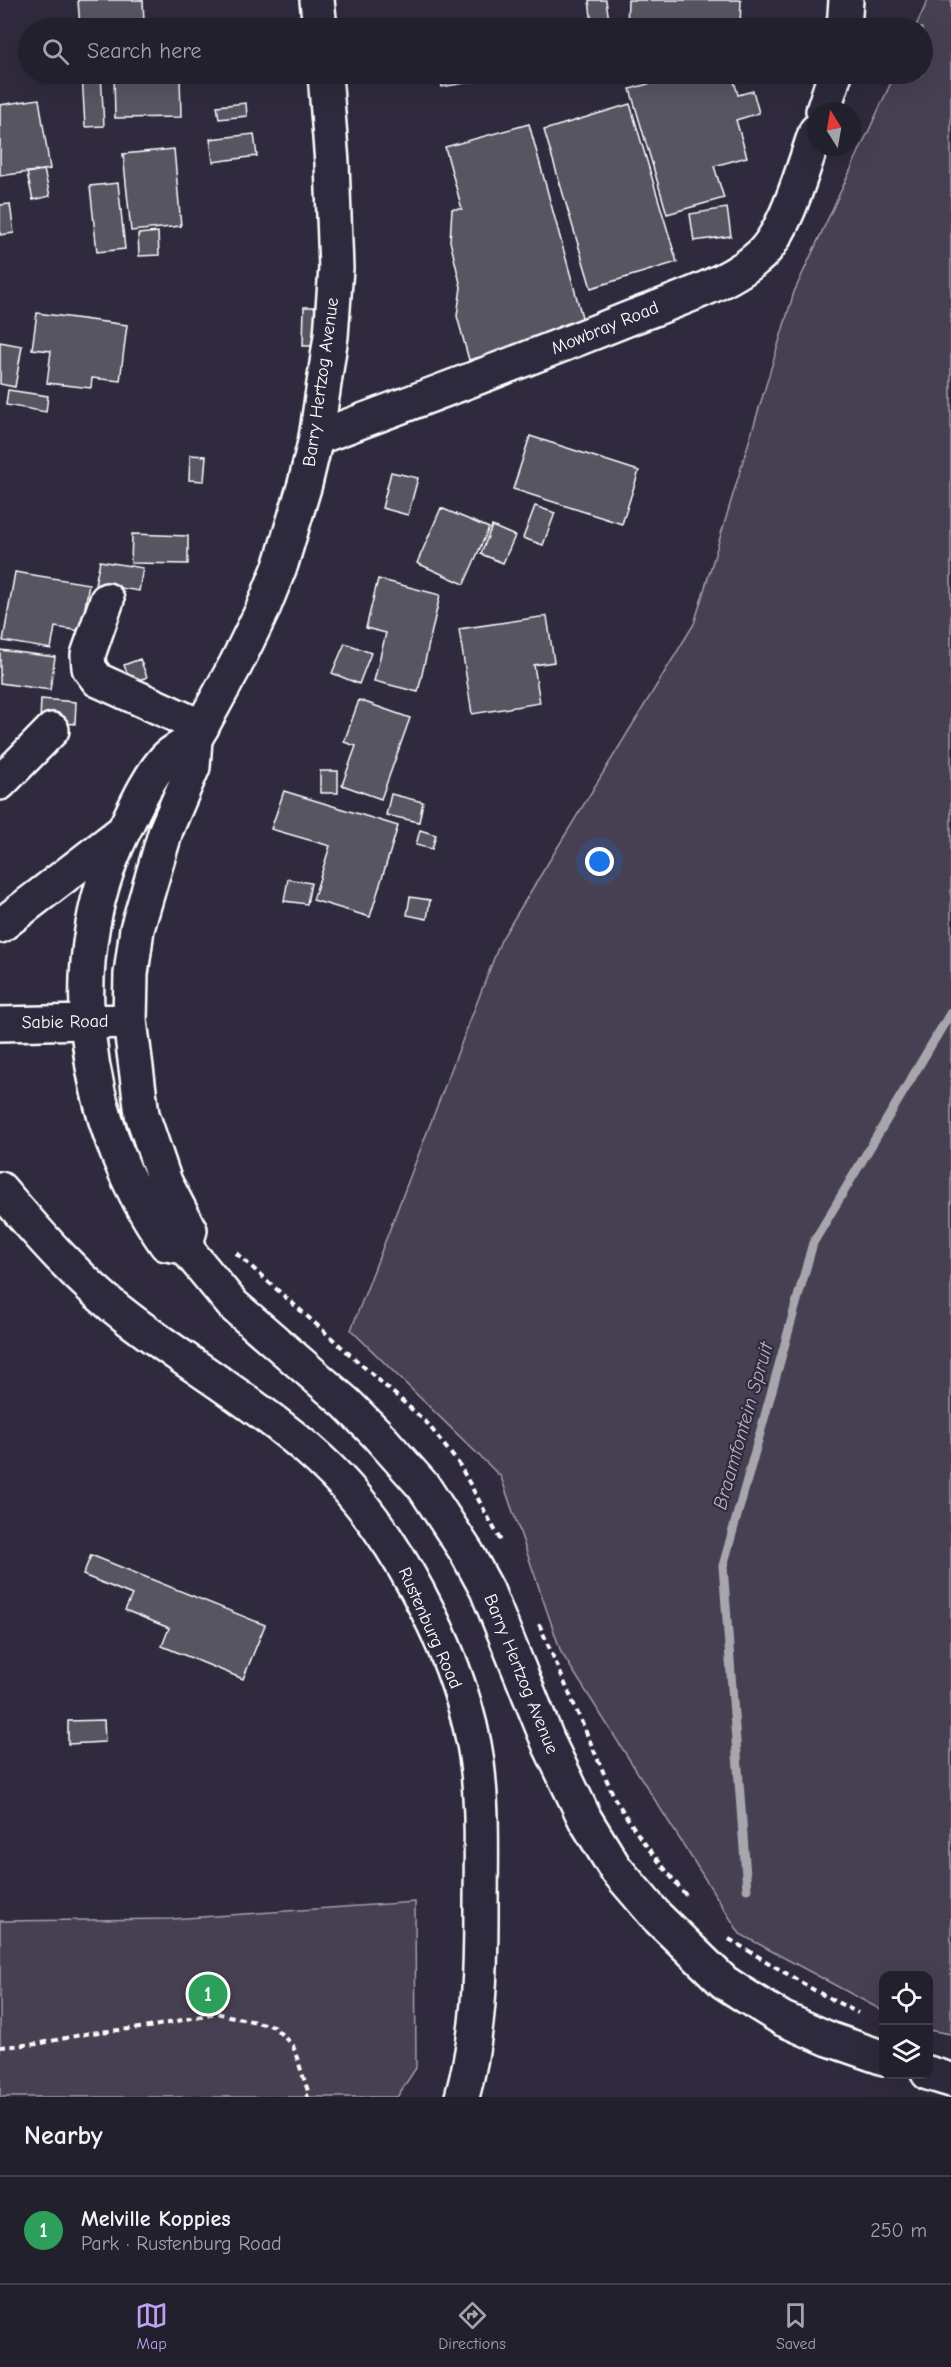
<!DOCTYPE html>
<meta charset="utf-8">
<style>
:root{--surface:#23202e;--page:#2f2d3a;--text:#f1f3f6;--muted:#a3a3aa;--line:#403e4a;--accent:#bca0f2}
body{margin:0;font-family:"Comic Neue",sans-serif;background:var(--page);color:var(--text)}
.controls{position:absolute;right:18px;bottom:18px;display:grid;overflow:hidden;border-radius:12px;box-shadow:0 6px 24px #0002}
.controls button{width:54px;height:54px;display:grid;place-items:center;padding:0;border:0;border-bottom:2px solid var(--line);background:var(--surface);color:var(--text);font:30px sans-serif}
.compass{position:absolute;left:807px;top:102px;width:54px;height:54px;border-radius:50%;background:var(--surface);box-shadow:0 6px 24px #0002;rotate:349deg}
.you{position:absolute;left:600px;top:862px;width:21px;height:21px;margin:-15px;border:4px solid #fff;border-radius:50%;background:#1a73e8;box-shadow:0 0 0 9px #1a73e833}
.badge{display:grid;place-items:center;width:39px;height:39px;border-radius:50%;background:var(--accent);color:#fff;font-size:20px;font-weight:700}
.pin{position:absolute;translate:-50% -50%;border:3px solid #fff;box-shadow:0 2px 6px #0006}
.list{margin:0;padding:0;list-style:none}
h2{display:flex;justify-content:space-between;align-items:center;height:78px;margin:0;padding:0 24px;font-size:26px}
h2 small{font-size:20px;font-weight:400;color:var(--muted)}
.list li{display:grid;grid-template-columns:39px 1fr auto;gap:18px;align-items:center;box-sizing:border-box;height:108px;padding:0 24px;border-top:2px solid var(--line)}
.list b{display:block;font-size:22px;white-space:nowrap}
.list p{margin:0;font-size:20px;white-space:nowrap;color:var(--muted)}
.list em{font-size:20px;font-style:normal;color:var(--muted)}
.icon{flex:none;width:33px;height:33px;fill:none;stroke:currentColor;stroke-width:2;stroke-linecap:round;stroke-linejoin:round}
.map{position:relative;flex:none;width:951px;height:2097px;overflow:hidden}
.search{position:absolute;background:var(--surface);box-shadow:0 6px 24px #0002;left:18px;right:18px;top:18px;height:66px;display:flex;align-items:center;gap:15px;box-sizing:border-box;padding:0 21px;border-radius:33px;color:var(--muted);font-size:22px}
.sheet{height:186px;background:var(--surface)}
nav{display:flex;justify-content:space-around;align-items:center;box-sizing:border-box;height:84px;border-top:2px solid var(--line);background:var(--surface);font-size:16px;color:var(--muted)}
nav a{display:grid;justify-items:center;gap:3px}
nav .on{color:var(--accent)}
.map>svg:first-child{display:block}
.green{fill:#464152;stroke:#a2a0a8;stroke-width:1.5}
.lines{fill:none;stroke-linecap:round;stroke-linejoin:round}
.stream{stroke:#a7a6ad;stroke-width:9}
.building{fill:#595564;stroke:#fff;stroke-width:1.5}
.minor-casing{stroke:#fff;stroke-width:38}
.major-casing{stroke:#fff;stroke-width:38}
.path{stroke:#fff;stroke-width:4;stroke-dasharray:6 4.5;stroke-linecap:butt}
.minor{stroke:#2f2a3d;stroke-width:33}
.major{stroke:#2f2a3d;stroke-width:33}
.labels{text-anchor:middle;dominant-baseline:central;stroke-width:4.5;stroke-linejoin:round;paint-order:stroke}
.street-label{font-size:18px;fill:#fff;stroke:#2f2a3d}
.water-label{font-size:20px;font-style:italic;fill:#b6b4bb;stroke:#2f2a3d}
</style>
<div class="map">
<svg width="951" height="2097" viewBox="0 0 951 2097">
<rect width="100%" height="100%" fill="#2f2a3d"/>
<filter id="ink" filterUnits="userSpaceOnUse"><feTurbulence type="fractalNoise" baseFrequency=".0167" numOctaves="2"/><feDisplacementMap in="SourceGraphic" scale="12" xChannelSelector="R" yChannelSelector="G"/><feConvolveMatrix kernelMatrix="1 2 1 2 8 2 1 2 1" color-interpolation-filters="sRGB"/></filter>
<g filter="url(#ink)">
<path class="green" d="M 928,0 L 951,0 L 951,2034 L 929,2030 L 928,1976 L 884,1976 L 883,2011 L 740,1934 L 561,1652 L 501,1477 L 351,1330 L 501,940 L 694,624 L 794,292 L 895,74 L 922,74 L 922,28 L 915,28 Z
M 415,1902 L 416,2068 L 397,2097 L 0,2097 L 0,1921 L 172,1919 Z"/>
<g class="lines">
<path class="stream" d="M 747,1889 L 723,1566 L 813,1243 L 951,1012"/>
</g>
<path class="building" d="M 78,0 L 143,0 L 144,23 L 80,28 Z
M 589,0 L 606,0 L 609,21 L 592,24 Z
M 628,0 L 741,0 L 740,28 L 627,28 Z
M 481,23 L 482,28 L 442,28 Z
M 82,74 L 101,74 L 104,126 L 85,127 Z
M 114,74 L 180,74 L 181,117 L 115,118 Z
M 440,74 L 488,74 L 489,79 L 442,87 Z
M 683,74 L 732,74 L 738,95 L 753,91 L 759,113 L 736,120 L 747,157 L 714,166 L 724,198 L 667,214 L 630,89 Z
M 39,99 L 50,169 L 0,176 L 0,105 Z
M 246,103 L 247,116 L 219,119 L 217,106 Z
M 630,104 L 677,262 L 591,288 L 544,130 Z
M 529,124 L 585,328 L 469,360 L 457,316 L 461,287 L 450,241 L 452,209 L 462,209 L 445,147 Z
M 254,134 L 257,156 L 213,162 L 210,139 Z
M 174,149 L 181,226 L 131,231 L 123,154 Z
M 44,170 L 50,196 L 33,200 L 27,173 Z
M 118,183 L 125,249 L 97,252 L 90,186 Z
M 10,204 L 14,233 L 0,235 L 0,205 Z
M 727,208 L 731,236 L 694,241 L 690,214 Z
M 158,232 L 159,255 L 139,256 L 138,234 Z
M 304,307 L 318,307 L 316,346 L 303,346 Z
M 37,313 L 127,325 L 120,381 L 92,378 L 91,388 L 47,383 L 51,351 L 32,349 Z
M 0,342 L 22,346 L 15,387 L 0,384 Z
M 8,390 L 48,396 L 46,412 L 6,405 Z
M 530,436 L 639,471 L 622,524 L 513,489 Z
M 190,455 L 206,456 L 204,481 L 189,480 Z
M 391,472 L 418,478 L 408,515 L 382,508 Z
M 535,506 L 555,513 L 543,545 L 523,538 Z
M 441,508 L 489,528 L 464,584 L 417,563 Z
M 492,526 L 515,536 L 503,563 L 481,554 Z
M 132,534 L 188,536 L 188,564 L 131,563 Z
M 100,561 L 143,568 L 139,591 L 95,584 Z
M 15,572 L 89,584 L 81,631 L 55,627 L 51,649 L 3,641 Z
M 378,579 L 440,595 L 418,692 L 374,681 L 386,633 L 366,628 Z
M 547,616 L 554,662 L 534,665 L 540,703 L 472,714 L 459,629 Z
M 345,643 L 371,653 L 359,684 L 332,673 Z
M 0,650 L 55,657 L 50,690 L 0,683 Z
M 140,659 L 147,677 L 131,683 L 124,665 Z
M 41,699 L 76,702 L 75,724 L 40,721 Z
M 359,700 L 410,718 L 381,799 L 342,785 L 356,746 L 344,742 Z
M 320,771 L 338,771 L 338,793 L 320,793 Z
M 284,791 L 398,826 L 370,917 L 313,900 L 330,846 L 271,829 Z
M 391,794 L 423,802 L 419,822 L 386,815 Z
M 420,830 L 436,835 L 432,849 L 416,845 Z
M 288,879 L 311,883 L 307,904 L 284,901 Z
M 410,897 L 430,900 L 427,919 L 407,915 Z
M 91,1555 L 265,1625 L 243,1679 L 162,1646 L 169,1628 L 125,1610 L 132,1595 L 83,1575 Z
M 104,1720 L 105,1742 L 68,1744 L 68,1721 Z"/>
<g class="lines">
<g class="minor-casing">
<path id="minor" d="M 844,28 L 846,0
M 823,111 L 835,74
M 316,438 C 421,399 526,360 630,318 C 669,303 726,285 757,258 C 786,235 803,167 816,131
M 107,600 L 88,655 L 89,668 L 98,680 L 202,727
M 0,783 L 52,730
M 0,1024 L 130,1021
M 0,1189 C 39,1235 80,1282 129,1319 C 192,1367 262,1407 320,1460 C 393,1527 455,1647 474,1744 C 484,1799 481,1855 481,1910 C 481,1973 479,2036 462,2097"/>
</g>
<g class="major-casing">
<path id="major" d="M 317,0 L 320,28
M 195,739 C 186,745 172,751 165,759 C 149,777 138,801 128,822 C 58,956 81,1122 166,1244 L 185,1247 L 233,1305 L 346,1403 L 376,1433 L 424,1487 L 467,1553 L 487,1590 L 550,1746 L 585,1819 L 615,1868 L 657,1917 L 724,1982 L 747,1997 L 783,2019 L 829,2039 L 884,2058
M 0,926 L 122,832
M 185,1247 L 190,1230 L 165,1182 L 142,1114 L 130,1021 L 131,974 L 137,929 L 166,830 L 193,767 L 195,739 L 236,664 L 262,611 L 281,564 L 305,484 L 316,438 L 331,336 L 336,268 L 332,163 L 325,74
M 928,2073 L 951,2080"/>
</g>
<path class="path" d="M 236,1253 L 427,1423 L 459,1464 L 501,1541
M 539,1624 L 615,1799 L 641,1839 L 688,1898
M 729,1939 L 814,1990 L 858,2013
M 0,2047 L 37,2044 L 90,2033 L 149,2027 L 216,2013 L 273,2026 L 293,2046 L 309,2094 L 306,2097"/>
<use href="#minor" class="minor"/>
<use href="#major" class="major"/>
</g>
</g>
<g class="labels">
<g class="street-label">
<text transform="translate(605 328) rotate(-22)">Mowbray Road</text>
<text transform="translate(321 382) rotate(-82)">Barry Hertzog Avenue</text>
<text transform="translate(65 1022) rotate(-1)">Sabie Road</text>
<text transform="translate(430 1628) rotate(66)">Rustenburg Road</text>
<text transform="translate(521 1674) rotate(68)">Barry Hertzog Avenue</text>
</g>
<g class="water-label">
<text transform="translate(743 1426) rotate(-74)">Braamfontein Spruit</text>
</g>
</g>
</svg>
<div class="controls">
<button><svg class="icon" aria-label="locate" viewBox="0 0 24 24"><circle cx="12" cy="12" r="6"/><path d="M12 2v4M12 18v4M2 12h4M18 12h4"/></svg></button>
<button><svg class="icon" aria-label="layers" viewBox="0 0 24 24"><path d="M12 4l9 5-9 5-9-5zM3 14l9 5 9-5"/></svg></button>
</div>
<svg class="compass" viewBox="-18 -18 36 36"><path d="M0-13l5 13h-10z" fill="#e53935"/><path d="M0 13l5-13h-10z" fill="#a3a3aa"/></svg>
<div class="you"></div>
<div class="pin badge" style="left:208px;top:1994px;background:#2e9e5b">1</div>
<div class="search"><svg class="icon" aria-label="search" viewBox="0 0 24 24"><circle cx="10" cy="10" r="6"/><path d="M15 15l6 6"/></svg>Search here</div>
</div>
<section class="sheet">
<h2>Nearby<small></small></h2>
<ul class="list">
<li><span class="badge" style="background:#2e9e5b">1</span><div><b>Melville Koppies</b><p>Park · Rustenburg Road</p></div><em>250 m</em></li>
</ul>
</section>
<nav>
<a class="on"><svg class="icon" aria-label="map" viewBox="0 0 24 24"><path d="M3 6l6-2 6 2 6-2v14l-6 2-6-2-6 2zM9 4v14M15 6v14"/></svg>Map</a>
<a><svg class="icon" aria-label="directions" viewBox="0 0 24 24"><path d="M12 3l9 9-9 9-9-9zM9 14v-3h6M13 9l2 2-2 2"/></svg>Directions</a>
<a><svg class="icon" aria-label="saved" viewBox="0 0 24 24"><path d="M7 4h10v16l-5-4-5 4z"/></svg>Saved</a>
</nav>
